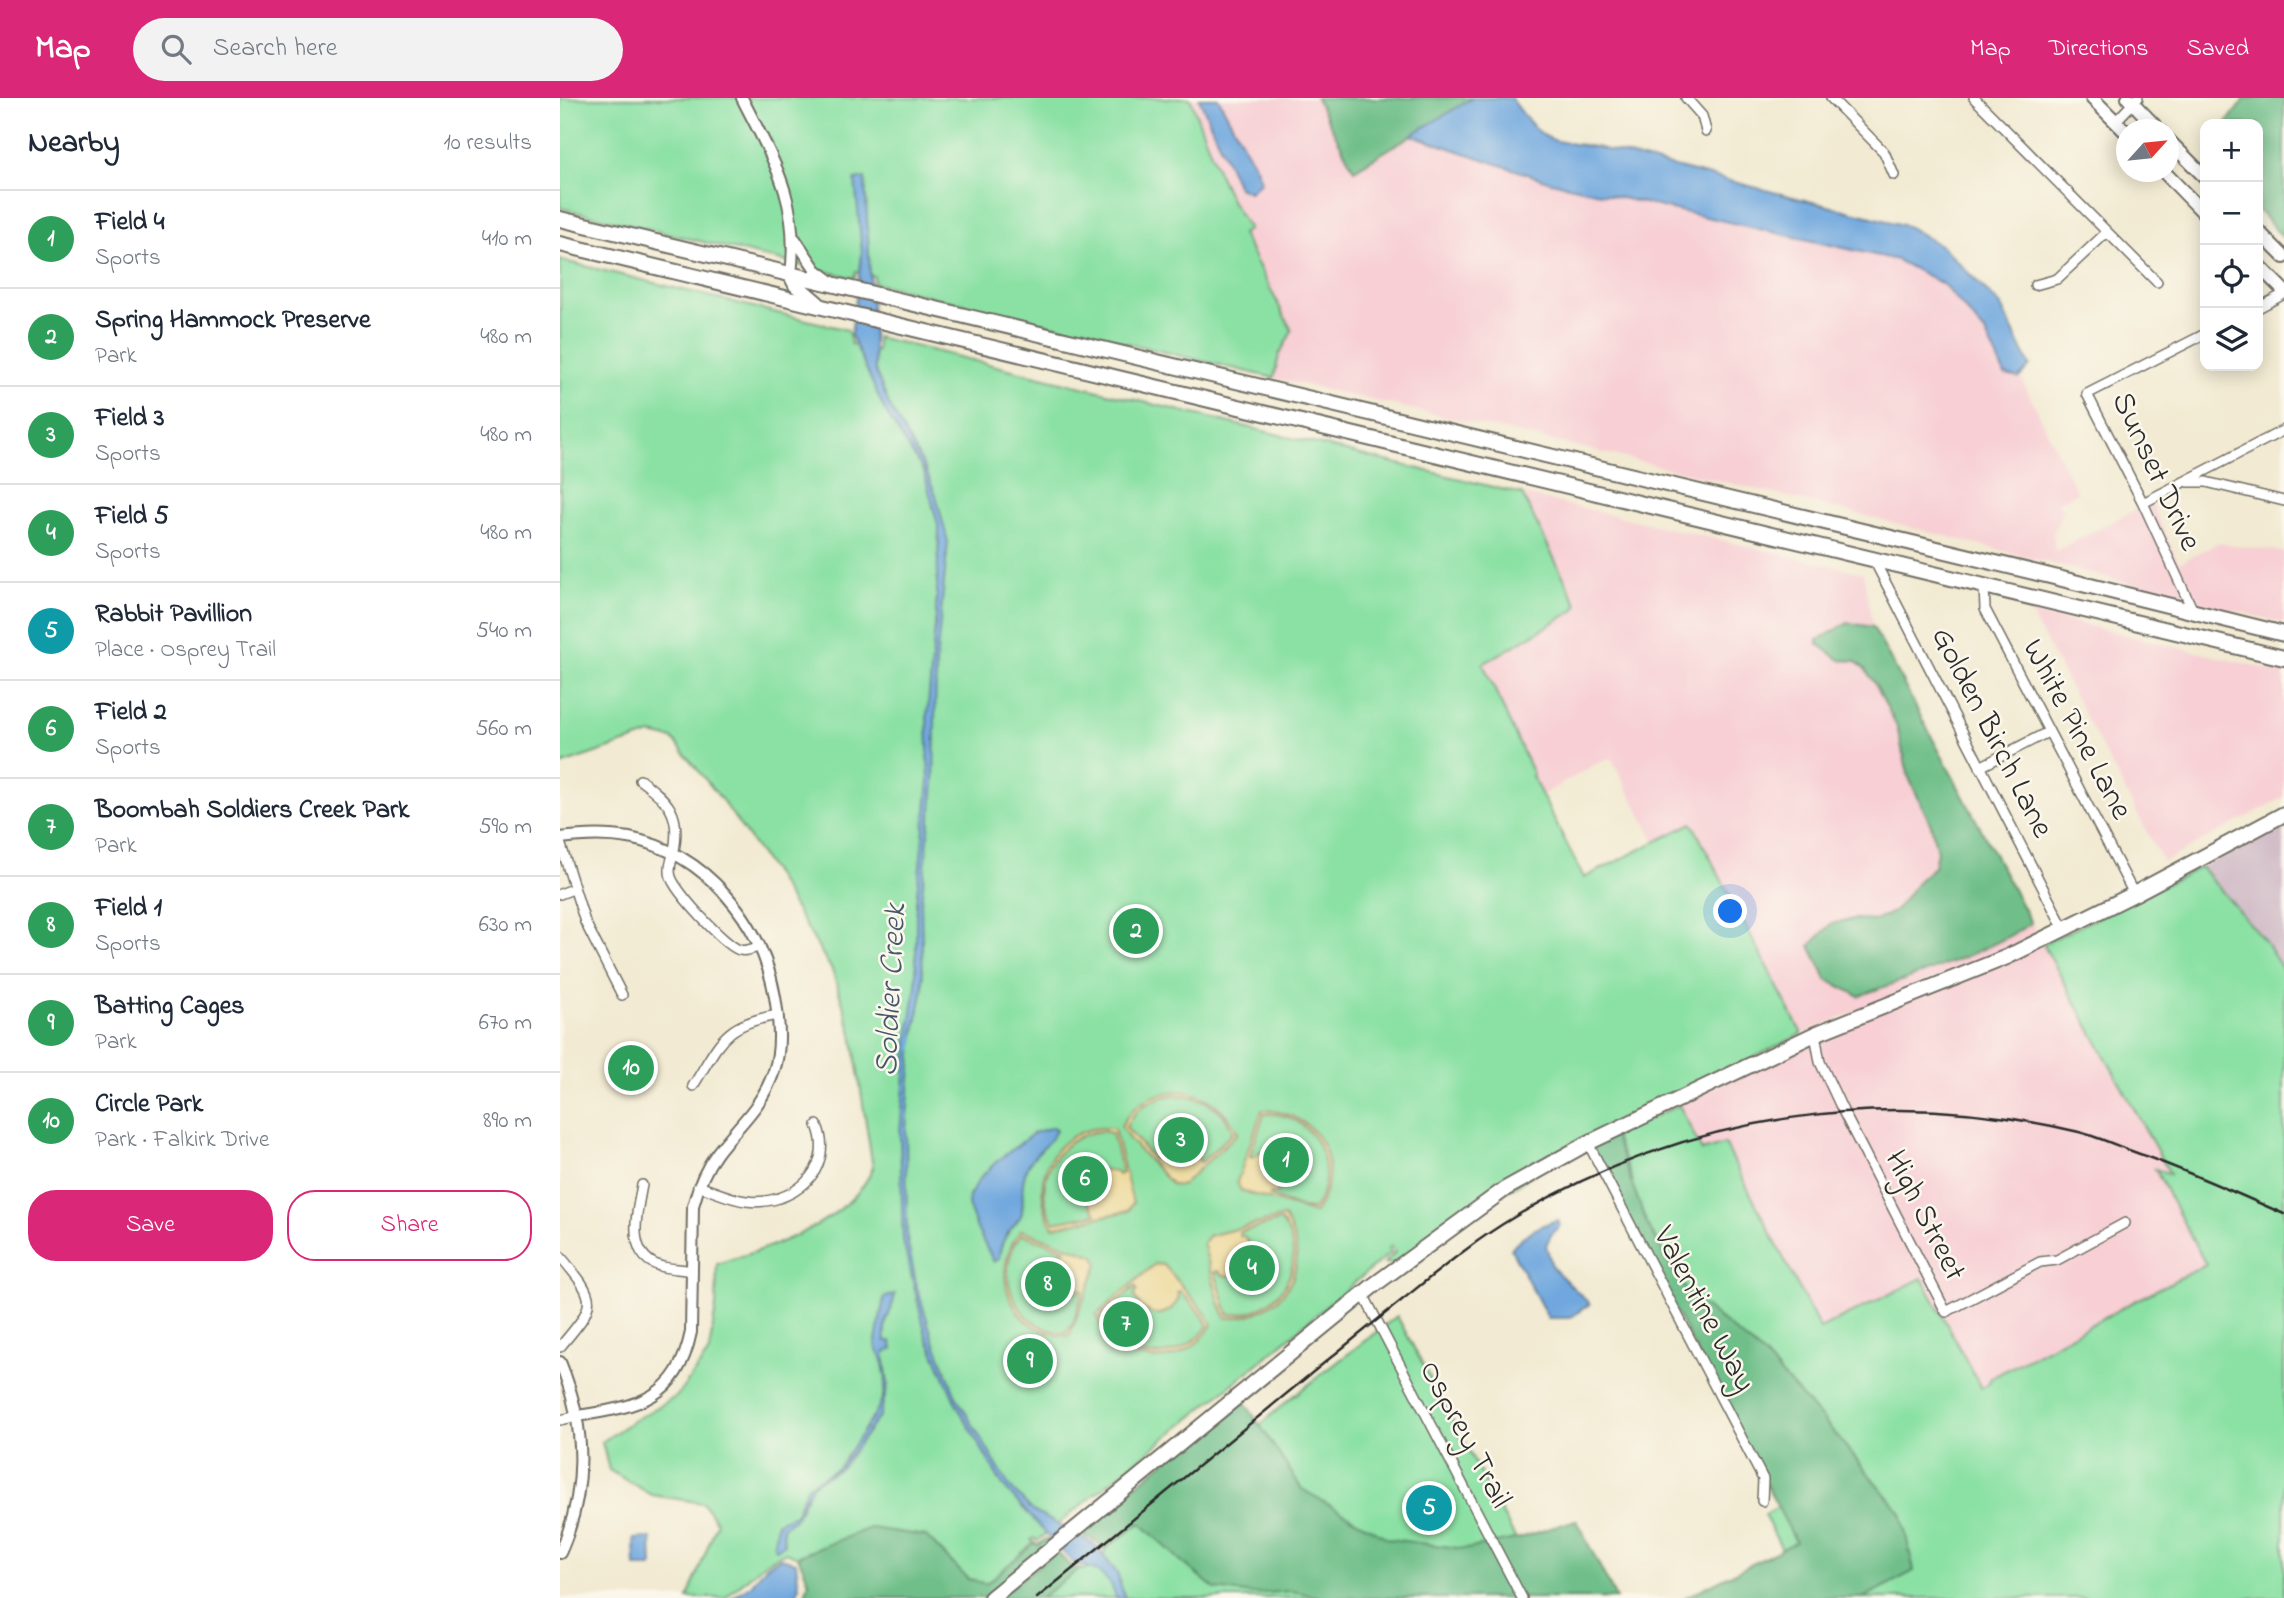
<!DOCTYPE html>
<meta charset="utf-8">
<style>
:root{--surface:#fff;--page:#f2f2f3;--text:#1f2937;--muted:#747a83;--line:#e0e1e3;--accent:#db2777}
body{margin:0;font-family:"Indie Flower",sans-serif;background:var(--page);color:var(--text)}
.controls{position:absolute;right:21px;top:21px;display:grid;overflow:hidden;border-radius:14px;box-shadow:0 4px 18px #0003}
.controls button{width:63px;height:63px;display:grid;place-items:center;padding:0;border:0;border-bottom:2px solid var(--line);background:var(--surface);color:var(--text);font:35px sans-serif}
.compass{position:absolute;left:1556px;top:21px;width:63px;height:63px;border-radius:50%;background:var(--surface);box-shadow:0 4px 18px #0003;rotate:63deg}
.you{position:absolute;left:1171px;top:814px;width:24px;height:24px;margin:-18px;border:5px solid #fff;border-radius:50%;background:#1a73e8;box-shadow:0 0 0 10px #1a73e833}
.badge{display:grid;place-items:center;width:46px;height:46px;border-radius:50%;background:var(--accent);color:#fff;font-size:23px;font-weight:700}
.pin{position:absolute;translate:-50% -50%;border:4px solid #fff;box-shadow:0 2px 7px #0006}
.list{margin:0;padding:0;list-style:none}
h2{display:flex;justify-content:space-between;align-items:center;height:91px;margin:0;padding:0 28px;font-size:30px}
h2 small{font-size:23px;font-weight:400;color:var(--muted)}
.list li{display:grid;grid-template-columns:46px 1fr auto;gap:21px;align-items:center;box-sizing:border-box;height:98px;padding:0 28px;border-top:2px solid var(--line)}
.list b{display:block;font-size:26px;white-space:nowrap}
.list p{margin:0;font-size:23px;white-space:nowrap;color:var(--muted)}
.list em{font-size:23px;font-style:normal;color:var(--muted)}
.actions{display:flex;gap:14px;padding:21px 28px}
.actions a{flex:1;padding:16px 0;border:2px solid var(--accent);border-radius:28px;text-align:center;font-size:24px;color:var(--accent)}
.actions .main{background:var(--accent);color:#fff}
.icon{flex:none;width:38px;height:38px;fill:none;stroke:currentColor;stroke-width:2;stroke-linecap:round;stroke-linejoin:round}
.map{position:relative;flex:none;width:1724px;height:1500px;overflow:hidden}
header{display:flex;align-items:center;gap:42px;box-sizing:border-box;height:98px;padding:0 35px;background:var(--accent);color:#fff}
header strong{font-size:33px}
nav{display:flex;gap:38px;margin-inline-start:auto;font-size:24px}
.search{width:490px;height:63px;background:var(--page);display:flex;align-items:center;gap:18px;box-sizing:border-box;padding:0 24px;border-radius:38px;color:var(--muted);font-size:26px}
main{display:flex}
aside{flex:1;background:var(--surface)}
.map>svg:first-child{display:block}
.built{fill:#f7cfd4}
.industrial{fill:#d2bdc8}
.green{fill:#8be1a4;stroke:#5b8668;stroke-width:2}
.forest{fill:#70bf8a;stroke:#4e755a;stroke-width:2}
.sand{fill:#eeda9e;stroke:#8c8264;stroke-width:2;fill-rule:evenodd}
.water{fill:#70a7de;stroke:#4e6984;stroke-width:2}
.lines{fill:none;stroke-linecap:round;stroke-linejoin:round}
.stream{stroke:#70a7de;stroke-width:2.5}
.minor-casing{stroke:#716e65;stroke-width:12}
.tertiary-casing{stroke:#716e65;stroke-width:14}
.secondary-casing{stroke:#716e65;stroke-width:16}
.primary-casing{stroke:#716e65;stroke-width:18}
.minor{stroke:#fff;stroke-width:9}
.tertiary{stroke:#fff;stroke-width:10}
.secondary{stroke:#fff;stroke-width:12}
.primary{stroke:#fff;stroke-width:14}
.rail{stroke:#2b2b2b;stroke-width:2.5}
.labels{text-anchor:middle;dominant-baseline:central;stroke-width:5;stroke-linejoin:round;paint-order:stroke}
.street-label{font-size:32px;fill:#2b2b2b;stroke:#fbf7ec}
.water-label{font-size:33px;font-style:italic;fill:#43566a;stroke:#fbf7ec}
</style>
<header>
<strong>Map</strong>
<div class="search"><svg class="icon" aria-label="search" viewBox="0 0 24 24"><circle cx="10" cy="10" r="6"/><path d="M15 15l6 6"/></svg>Search here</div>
<nav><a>Map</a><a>Directions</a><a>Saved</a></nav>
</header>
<main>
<aside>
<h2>Nearby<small>10 results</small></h2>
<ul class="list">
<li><span class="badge" style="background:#2e9e5b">1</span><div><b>Field 4</b><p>Sports</p></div><em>410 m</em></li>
<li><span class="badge" style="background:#2e9e5b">2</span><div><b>Spring Hammock Preserve</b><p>Park</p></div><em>480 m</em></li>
<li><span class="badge" style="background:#2e9e5b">3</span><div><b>Field 3</b><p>Sports</p></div><em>480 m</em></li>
<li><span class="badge" style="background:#2e9e5b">4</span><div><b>Field 5</b><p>Sports</p></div><em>480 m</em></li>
<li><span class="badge" style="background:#0f9aa8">5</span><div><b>Rabbit Pavillion</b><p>Place · Osprey Trail</p></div><em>540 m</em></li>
<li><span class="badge" style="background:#2e9e5b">6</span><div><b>Field 2</b><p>Sports</p></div><em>560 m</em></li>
<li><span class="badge" style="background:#2e9e5b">7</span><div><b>Boombah Soldiers Creek Park</b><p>Park</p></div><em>590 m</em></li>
<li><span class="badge" style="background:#2e9e5b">8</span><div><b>Field 1</b><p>Sports</p></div><em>630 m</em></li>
<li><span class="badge" style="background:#2e9e5b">9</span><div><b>Batting Cages</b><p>Park</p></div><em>670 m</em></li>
<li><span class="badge" style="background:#2e9e5b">10</span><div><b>Circle Park</b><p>Park · Falkirk Drive</p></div><em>890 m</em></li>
</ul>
<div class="actions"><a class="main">Save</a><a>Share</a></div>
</aside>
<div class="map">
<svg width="1724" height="1500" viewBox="0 0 1724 1500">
<rect width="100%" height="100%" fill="#fbf7ec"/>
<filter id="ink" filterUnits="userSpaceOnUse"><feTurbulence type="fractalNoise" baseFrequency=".0143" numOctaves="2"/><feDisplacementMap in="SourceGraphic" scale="14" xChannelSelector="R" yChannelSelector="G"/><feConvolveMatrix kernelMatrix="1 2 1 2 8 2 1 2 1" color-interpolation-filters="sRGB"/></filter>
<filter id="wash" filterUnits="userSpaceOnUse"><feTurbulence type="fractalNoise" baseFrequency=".00686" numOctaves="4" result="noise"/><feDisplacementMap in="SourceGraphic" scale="28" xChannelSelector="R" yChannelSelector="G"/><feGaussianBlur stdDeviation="1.57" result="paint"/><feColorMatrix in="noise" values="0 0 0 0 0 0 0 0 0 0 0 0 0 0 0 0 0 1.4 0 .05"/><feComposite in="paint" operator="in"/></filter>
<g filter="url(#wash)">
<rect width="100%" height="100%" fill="#f2ead2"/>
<path class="built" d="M 630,0 L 639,0 L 678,89 L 683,93 L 689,94 L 701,84 L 697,72 L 658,0 L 756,0 L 794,71 L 853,38 L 991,84 L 1337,162 L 1383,186 L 1425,234 L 1445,277 L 1460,278 L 1517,394 L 1498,405 L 1503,412 L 1493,435 L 1495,453 L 1591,404 L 1619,465 L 1658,445 L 1724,454 L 1724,525 L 1307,418 L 1024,350 L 714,280 L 726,221 L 682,135 L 689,132 L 662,89 L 649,46 Z
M 962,396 L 1303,475 L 1313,529 L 1287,525 L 1280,562 L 1294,563 L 1305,571 L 1327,608 L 1337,629 L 1349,680 L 1371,727 L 1377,753 L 1374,769 L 1361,780 L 1334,814 L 1316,822 L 1294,821 L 1271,826 L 1250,848 L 1267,882 L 1377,869 L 1455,836 L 1471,825 L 1479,838 L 1242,936 L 1130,725 L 1095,743 L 1051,660 L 1036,666 L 982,697 L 922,566 L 1015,512 Z
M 1470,514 L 1724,575 L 1724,699 L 1603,764 Z
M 1483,846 L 1657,1162 L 1597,1190 L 1416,1293 L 1238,1241 L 1119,1007 L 1250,942 Z"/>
<path class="industrial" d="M 1724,729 L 1724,874 L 1704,842 L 1641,769 L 1709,733 Z"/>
<path class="green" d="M 0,0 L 630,0 L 658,74 L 672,104 L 689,131 L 682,136 L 732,233 L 719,257 L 714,280 L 314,185 L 314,178 L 296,174 L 294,180 L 0,110 Z
M 0,162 L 288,232 L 291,246 L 317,253 L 317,239 L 962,396 L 1018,508 L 1015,510 L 1015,512 L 923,566 L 973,676 L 972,678 L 1024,780 L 1132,725 L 1242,936 L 1026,1042 L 835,1166 L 825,1165 L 835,1154 L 832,1148 L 829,1150 L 831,1154 L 700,1264 L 477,1443 L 474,1440 L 471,1442 L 474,1445 L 468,1451 L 426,1486 L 302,1485 L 226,1454 L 206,1464 L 165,1500 L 128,1500 L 157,1425 L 143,1405 L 92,1397 L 49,1372 L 42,1344 L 71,1324 L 117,1298 L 149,1254 L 156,1208 L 157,1166 C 210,1150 290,1125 313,1070 L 292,935 L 272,872 L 215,777 L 162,702 L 113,641 L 91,636 L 0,667 Z
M 1641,769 L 1704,842 L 1724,874 L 1724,1500 L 1248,1500 L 1204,1417 L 1225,1405 L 1062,1089 L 1073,1083 L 1054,1037 L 1119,1007 L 1142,1053 L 1165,1046 L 1260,1231 L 1362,1180 L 1421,1290 L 1430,1285 L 1429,1281 C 1502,1244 1572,1202 1646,1167 L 1595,1071 L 1610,1076 L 1483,846 Z
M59 971a12 12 0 1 1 24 0a12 12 0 1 1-24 0Z
M 837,1218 L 987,1500 L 480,1500 L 519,1471 L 524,1472 L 545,1455 L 544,1452 L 647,1374 L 726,1304 Z"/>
<path class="forest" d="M 756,0 L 913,0 L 794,72 Z
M 1685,0 L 1724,0 L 1724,141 L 1698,112 L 1698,26 L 1666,26 Z
M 1288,525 L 1313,529 L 1471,825 C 1425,856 1353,878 1299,898 L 1267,882 L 1250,848 L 1271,826 L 1294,821 L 1316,822 L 1334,814 L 1361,780 L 1374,769 L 1377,753 L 1371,727 L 1349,680 L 1337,629 L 1317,589 L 1305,571 L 1295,563 L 1280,562 L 1258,546 L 1258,542 Z
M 1054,1037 L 1087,1126 L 1127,1194 L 1203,1256 L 1266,1325 L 1341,1415 L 1354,1473 L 1303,1500 L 1124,1500 L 1236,1444 L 1030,1049 Z
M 682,1300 L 742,1391 L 829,1441 L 906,1451 L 960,1440 L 1016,1422 L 1056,1500 L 763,1500 L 732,1493 L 692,1496 L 655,1491 L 621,1463 L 580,1425 L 544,1452 L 537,1444 L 519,1434 Z
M 310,1430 L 366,1438 L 408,1481 L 426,1486 L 474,1445 L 478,1447 L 486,1441 L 491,1446 L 425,1500 L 244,1500 L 249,1484 L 238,1458 Z
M 496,1453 L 509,1467 L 519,1471 L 480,1500 L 438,1500 Z"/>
<path class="sand" d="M 621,993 C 647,996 666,1011 678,1035 L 621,1088 L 612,1087 L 569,1041 L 561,1028 C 573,1005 595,994 621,993 ZM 613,997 C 639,996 665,1009 673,1035 L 641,1064 L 638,1061 L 640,1056 C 631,1029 594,1034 597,1059 L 593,1061 L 566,1029 C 574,1010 593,1000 613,997 Z
M 702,1012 C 760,1013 787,1067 755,1115 L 681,1093 L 677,1084 ZM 704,1016 C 755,1012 782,1072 754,1111 L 742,1110 L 710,1098 L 711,1095 L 716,1096 C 733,1078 725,1054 700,1054 L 693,1059 L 690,1058 Z
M 538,1030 L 554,1030 L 573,1105 L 568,1113 L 493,1129 C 468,1088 489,1036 538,1030 ZM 541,1033 L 552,1035 L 562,1075 L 558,1077 L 556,1073 L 542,1072 C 514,1084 525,1101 537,1116 L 494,1124 C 468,1086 498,1037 541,1033 Z
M 724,1119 C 756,1169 723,1220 666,1220 L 660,1207 L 643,1145 L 648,1138 ZM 720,1123 C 727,1128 730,1138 732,1147 C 740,1186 706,1219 668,1216 L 655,1174 L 659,1173 L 662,1177 C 687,1182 701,1157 684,1138 L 680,1138 L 679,1134 Z
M 461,1132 L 535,1158 L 538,1166 L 509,1238 C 452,1238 426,1175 461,1132 ZM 462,1136 L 505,1151 L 503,1155 L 498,1154 C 478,1171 492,1198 517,1195 L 519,1191 L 523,1193 L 513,1225 L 506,1235 C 456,1233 430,1173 462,1136 Z
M 595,1166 L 604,1167 L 646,1216 L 652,1227 C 621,1276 558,1270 536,1217 ZM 575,1188 L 577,1191 L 574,1197 C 583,1221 608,1223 619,1200 L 617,1195 L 620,1193 L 643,1218 L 648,1228 C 619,1268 558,1268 541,1218 Z"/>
<path class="water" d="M 639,0 L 658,0 L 697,72 L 701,84 L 689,94 L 678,89 Z
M 913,0 L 951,0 C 984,44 982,42 1036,49 L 1347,128 L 1383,149 L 1441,208 L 1470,268 L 1459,280 L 1445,277 L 1425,234 L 1383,186 L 1337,162 L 991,84 L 851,37 Z
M 305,80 L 315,272 L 330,309 L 365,370 L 376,398 L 388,444 L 376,565 L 374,685 L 361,805 L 363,890 L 353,943 L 346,1031 L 347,1141 L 357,1189 L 372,1238 L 397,1300 L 449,1388 L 473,1413 L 534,1446 L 557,1475 L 565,1500 L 556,1500 L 551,1486 L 538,1473 L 512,1464 L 443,1388 L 396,1306 L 366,1237 L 343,1143 L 340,1034 L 348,940 L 356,888 L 356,804 L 369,684 L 367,618 L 376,516 L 379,431 L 364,374 L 325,313 L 291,237 L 302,154 L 295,82 Z
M 493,1029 L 496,1032 C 491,1046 474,1054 468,1068 C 458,1089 466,1100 461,1118 C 450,1133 440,1141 439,1161 L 434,1164 L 418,1133 L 408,1107 L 409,1098 L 421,1079 L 436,1064 L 474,1035 Z
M 998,1122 L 1000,1127 L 992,1135 L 986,1147 L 992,1169 L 1030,1206 L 1009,1220 L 988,1220 L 951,1151 C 959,1138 983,1126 998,1122 Z
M 335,1196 C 332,1215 323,1221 325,1243 L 331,1243 L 333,1251 L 324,1255 L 328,1287 L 320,1317 L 281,1370 L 253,1386 L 235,1421 L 223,1429 L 224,1446 L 216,1451 L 214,1449 L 217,1424 L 235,1417 L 248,1387 L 278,1370 L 316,1314 L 323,1299 L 326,1280 L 322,1261 L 315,1248 L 324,1200 Z
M 91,1440 L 92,1469 L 75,1469 L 74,1441 Z
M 220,1460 L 236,1464 L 239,1490 L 235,1500 L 197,1498 L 172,1500 L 191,1487 L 207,1467 Z"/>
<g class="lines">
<path class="stream" d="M 352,952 L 354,938"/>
</g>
</g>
<g filter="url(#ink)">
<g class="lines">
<g class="minor-casing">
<path id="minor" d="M 1126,0 L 1142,18 L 1146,33
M 1271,0 L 1324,54 L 1334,77
M 1414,0 L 1597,184
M 1556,23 L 1578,0
M 1475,187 L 1497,181 L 1546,135
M 1698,210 L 1724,196
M 1628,384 L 1646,384 L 1724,403
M 1583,405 L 1724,332
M 1314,462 L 1504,831
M 1424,489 L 1425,511 L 1574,796
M 1634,515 L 1583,405 L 1527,296 L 1645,236
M 1420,669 L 1488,634
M 80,682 C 109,703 121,716 114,753 C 112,761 108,771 111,779 C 115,793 166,849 180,852 C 187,854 194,850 200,848
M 0,744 L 25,824 L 62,897
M 0,796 L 13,791
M 1255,936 L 1260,964 L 1283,1013 L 1386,1214 L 1480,1164 L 1497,1162 L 1565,1125
M 133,988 C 161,943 163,926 218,917
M 1028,1045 L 1203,1381 L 1202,1403
M 82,1087 C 77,1115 64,1159 103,1169 C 112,1171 122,1171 132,1173
M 138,1088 C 154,1093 170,1101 186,1103 C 231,1109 276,1073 257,1027
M 0,1158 C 38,1203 38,1204 0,1249
M 803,1196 L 962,1500
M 0,1322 L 18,1318"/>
</g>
<g class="tertiary-casing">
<path id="tertiary" d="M 182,0 C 214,64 240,102 231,177
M 235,141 L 256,172 L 272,184
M 0,740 C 23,737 46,736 69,740 C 146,755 202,824 215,899 C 219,923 222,949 214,973 C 202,1009 179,1026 157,1055 C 145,1071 138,1089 133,1108 L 131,1234 C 117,1302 78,1308 18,1318
M 0,1264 C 26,1327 28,1392 0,1455"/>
</g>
<g class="secondary-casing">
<path id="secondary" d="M 1532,0 L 1566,34
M 1568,0 L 1599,32
M 1608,42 L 1645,79
M 1604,74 L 1645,116
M 1698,133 L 1724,159
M 1698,167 L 1724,193"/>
</g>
<g class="primary-casing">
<path id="primary" d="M 0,121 L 1490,478 L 1724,536
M 0,146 L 1724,560
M 231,177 L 236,187 L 258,206
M 431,1500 L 814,1187 L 945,1091 L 1028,1045 L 1255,936 L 1447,859 L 1574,796 L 1724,716"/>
</g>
<use href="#minor" class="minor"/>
<use href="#tertiary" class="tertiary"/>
<use href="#secondary" class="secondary"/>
<use href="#primary" class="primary"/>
<path class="rail" d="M 477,1500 C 566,1428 654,1355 742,1283 C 775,1256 808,1229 842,1202 C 878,1173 915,1142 956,1118 C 1128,1016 1325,987 1519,1034 C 1535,1038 1551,1045 1566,1051 C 1620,1070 1672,1093 1724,1116"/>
</g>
</g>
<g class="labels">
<g class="street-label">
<text transform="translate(1595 374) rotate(65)">Sunset Drive</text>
<text transform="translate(1516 632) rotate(62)">White Pine Lane</text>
<text transform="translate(1431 635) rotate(63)">Golden Birch Lane</text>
<text transform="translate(1364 1118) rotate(63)">High Street</text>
<text transform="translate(1143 1212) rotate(62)">Valentine Way</text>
<text transform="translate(904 1337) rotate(62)">Osprey Trail</text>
</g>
<g class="water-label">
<text transform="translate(332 892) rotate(-87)">Soldier Creek</text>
</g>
</g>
</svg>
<div class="controls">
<button>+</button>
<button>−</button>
<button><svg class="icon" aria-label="locate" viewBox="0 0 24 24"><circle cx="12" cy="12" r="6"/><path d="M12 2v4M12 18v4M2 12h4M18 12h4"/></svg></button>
<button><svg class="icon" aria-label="layers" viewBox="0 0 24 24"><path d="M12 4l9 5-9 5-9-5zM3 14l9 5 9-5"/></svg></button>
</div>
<svg class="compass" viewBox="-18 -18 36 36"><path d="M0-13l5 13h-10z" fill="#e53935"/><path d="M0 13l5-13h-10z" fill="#747a83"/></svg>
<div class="you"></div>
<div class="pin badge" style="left:726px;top:1062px;background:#2e9e5b">1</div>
<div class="pin badge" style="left:576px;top:833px;background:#2e9e5b">2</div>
<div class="pin badge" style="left:621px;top:1042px;background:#2e9e5b">3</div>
<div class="pin badge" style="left:692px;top:1170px;background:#2e9e5b">4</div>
<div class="pin badge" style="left:869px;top:1410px;background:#0f9aa8">5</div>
<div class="pin badge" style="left:525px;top:1081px;background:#2e9e5b">6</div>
<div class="pin badge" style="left:566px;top:1226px;background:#2e9e5b">7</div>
<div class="pin badge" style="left:488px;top:1186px;background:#2e9e5b">8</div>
<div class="pin badge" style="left:470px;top:1263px;background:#2e9e5b">9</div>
<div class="pin badge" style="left:71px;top:970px;background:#2e9e5b">10</div>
</div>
</main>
